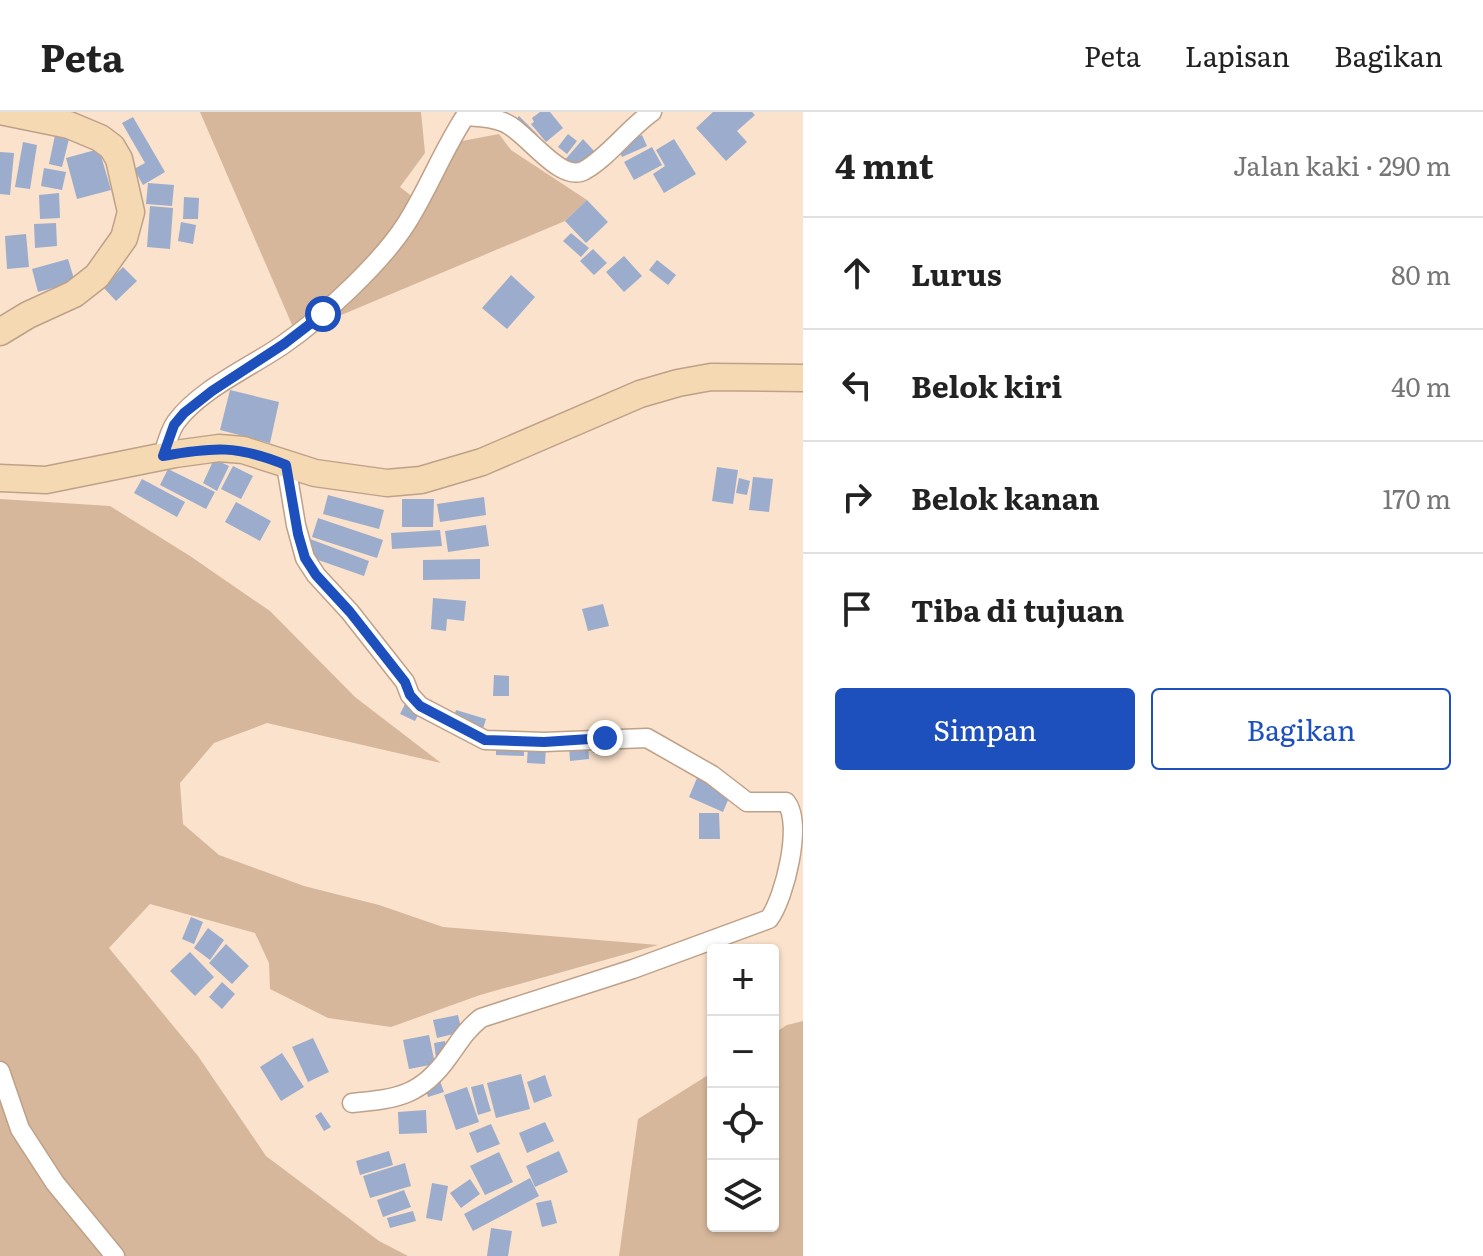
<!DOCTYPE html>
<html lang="id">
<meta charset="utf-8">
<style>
:root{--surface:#fff;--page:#f6f6f6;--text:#222;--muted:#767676;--line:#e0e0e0;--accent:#1e50bd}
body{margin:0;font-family:Literata,serif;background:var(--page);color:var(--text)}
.controls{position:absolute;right:24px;bottom:24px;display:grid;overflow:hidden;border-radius:8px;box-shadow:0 2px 6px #0004}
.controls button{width:72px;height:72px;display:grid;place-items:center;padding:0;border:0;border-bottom:2px solid var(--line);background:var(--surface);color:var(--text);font:40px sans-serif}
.stop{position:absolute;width:24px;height:24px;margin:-18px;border:6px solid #1e50bd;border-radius:50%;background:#fff}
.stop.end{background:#1e50bd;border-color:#fff;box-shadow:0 2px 8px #0008}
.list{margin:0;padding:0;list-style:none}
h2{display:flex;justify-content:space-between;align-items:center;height:104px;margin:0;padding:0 32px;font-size:34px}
h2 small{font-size:26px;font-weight:400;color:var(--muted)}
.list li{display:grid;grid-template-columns:52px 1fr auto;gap:24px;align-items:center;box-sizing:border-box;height:112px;padding:0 32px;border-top:2px solid var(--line)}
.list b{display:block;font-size:30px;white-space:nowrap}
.list em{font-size:26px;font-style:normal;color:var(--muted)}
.actions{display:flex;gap:16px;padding:24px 32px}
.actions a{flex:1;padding:18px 0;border:2px solid var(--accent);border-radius:8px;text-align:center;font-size:28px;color:var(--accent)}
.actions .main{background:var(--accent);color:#fff}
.icon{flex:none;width:44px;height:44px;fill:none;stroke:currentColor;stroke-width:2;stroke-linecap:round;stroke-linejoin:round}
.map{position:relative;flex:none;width:803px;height:1144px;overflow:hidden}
header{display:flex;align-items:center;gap:48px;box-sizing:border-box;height:112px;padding:0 40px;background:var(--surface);border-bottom:2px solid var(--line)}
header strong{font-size:38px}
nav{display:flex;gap:44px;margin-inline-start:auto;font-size:28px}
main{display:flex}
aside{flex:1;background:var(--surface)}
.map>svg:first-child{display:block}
.green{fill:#d7b79b}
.building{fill:#9baccc}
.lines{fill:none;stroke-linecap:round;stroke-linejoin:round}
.street-casing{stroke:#bea188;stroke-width:21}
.secondary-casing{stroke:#bea188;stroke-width:29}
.street{stroke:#fff;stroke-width:18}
.secondary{stroke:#f4d9b3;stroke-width:26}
.route{stroke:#1e50bd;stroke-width:10}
</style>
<header>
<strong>Peta</strong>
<nav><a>Peta</a><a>Lapisan</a><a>Bagikan</a></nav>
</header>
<main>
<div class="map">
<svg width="803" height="1144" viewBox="0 0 803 1144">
<rect width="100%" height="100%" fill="#fae2cc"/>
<path class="green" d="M 200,0 L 421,0 L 425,41 L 400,75 L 418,89 L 462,29 L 499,22 L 511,38 L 587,88 L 565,109 L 296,222 Z
M 0,387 L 110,394 L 190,444 L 270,499 L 355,585 L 441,651 L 267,611 L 214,631 L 180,671 L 183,712 L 219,743 L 304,774 L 379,793 L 443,815 L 658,833 L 480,883 L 391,915 L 328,906 L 270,877 L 269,851 L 255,821 L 150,792 L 109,836 L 198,944 L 266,1044 L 379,1129 L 408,1144 L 0,1144 Z
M 803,909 L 803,1144 L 619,1144 L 638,1007 L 713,960 L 713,1114 L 773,1114 L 773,922 L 787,913 Z"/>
<path class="building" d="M 540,0 L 550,0 L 563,16 L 546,30 L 531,12 L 534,10 L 532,6 Z
M 713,0 L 752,0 L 755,3 L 737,19 L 747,30 L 726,49 L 696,16 Z
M 519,4 L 538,23 L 531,24 L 515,9 Z
M 133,5 L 165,60 L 143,73 L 134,57 L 145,51 L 122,11 Z
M 568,22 L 577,29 L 567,42 L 558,35 Z
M 55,23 L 69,27 L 62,55 L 49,52 Z
M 642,23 L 647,34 L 622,45 L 617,34 Z
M 583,27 L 594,39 L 581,57 L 564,49 Z
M 674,27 L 696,62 L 664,81 L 653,62 L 665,54 L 656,38 Z
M 23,30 L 37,33 L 30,77 L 15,75 Z
M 652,35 L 662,53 L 634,68 L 624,50 Z
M 99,37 L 111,78 L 77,87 L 66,46 Z
M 0,40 L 14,41 L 10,83 L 0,82 Z
M 44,56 L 66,60 L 62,78 L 41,74 Z
M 148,71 L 174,73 L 172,94 L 146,92 Z
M 59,81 L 60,106 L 40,107 L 39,83 Z
M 184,85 L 199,86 L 198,107 L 183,107 Z
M 587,88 L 608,110 L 586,131 L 565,109 Z
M 150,94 L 173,96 L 170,137 L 147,135 Z
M 181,110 L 196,113 L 193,132 L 178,129 Z
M 56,111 L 57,134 L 35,136 L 34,112 Z
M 571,121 L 589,136 L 581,145 L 563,129 Z
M 26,122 L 29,155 L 7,157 L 5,124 Z
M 593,137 L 607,151 L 594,163 L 580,149 Z
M 624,144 L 642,164 L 624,180 L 606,160 Z
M 68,147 L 75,170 L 38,180 L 32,157 Z
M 657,148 L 676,163 L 668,173 L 649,158 Z
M 123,155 L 137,169 L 116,189 L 103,175 Z
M 511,163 L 535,185 L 507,217 L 482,196 Z
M 230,278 L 279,290 L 270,331 L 220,318 Z
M 214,347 L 229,354 L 217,379 L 203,371 Z
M 233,354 L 253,364 L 241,387 L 221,377 Z
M 717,355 L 738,358 L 733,392 L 712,389 Z
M 168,357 L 215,380 L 206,397 L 160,373 Z
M 753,365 L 773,367 L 769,400 L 749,398 Z
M 739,366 L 750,369 L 747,383 L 736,381 Z
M 142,367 L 185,390 L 177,405 L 134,381 Z
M 328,383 L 384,398 L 379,417 L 323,402 Z
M 484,385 L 486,403 L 440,410 L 437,392 Z
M 402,387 L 434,387 L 433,415 L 402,415 Z
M 236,390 L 271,409 L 260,429 L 225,410 Z
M 318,406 L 383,428 L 377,446 L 312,425 Z
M 486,413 L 489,434 L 448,440 L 445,419 Z
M 440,418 L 442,434 L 392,437 L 391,421 Z
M 310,427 L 369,449 L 364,464 L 304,443 Z
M 480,447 L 480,467 L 423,468 L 423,448 Z
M 433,486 L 466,489 L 464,509 L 447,507 L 446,519 L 431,517 Z
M 603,492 L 609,514 L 588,519 L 582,497 Z
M 494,563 L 509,564 L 509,584 L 493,584 Z
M 405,592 L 420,599 L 415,609 L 400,602 Z
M 456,598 L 486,607 L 483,617 L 453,608 Z
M 611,629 L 612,639 L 593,641 L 592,630 Z
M 588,632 L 589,647 L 570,649 L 569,633 Z
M 496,633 L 524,633 L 524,644 L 496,643 Z
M 528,633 L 546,633 L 545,652 L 527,651 Z
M 697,666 L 731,681 L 723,700 L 689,685 Z
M 699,701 L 719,701 L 720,727 L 699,727 Z
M 191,805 L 203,810 L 194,832 L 182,827 Z
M 208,816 L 224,828 L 210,848 L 194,836 Z
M 226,832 L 249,854 L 232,872 L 209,851 Z
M 190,840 L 214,865 L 195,884 L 170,859 Z
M 222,870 L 235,882 L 222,897 L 209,885 Z
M 458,903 L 462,920 L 437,926 L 433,908 Z
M 429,923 L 435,952 L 409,957 L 403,928 Z
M 313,926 L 329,960 L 308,970 L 292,935 Z
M 445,929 L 447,945 L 436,946 L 434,931 Z
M 282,941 L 304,975 L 281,989 L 260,955 Z
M 521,962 L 530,997 L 496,1006 L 487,971 Z
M 545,963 L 552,984 L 534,991 L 527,970 Z
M 440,969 L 444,980 L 428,985 L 425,975 Z
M 483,972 L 491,999 L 478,1003 L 471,975 Z
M 467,975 L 479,1010 L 456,1018 L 444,983 Z
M 426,998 L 427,1021 L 399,1022 L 398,1000 Z
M 321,1000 L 331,1015 L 324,1019 L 315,1004 Z
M 545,1010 L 554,1029 L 527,1041 L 519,1021 Z
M 491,1012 L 500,1032 L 477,1041 L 469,1021 Z
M 389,1039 L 393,1053 L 360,1063 L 356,1049 Z
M 559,1039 L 568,1060 L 535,1075 L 526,1054 Z
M 499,1040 L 513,1070 L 485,1083 L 470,1054 Z
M 405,1051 L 411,1074 L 370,1086 L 363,1064 Z
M 530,1066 L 539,1084 L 473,1119 L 464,1102 Z
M 470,1067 L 480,1082 L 461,1096 L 450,1081 Z
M 432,1071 L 448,1074 L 442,1109 L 426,1106 Z
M 404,1078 L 411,1095 L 383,1105 L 377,1088 Z
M 551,1088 L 557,1111 L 542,1115 L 536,1091 Z
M 413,1099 L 416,1109 L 390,1116 L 387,1106 Z
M 491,1116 L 512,1119 L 508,1144 L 487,1144 Z"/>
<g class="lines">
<g class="street-casing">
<path id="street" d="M 466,4 C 478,5 491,5 503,10 C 526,18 560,73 585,58 C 608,45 628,17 652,0
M 163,344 C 166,333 169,320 176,310 C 200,277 251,255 284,232 C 323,205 381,151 406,112 C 429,76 444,35 468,0
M 286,353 L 296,413 L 305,446 L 316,463 L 350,500 L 405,570 L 410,583 L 420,594 L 485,628 L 544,630 L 647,626 L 712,663 L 747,690 L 786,690 C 803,711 785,785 769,807 L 633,857 L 481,906 C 466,918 460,929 449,944 C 422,983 398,987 352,991
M 0,959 L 20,1017 L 55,1071 L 115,1144"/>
</g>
<g class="secondary-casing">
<path id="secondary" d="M 0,220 L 28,203 L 74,182 L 97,164 L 124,126 L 131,100 L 119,47 L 112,35 L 100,26 L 69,13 L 5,0
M 0,366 L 46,368 L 175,342 L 219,336 L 243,338 L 315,361 L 387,371 L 421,368 L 482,350 L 640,282 L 678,271 L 711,265 L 803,266"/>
</g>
<use href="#street" class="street"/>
<use href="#secondary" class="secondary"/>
</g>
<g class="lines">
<path class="route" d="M 323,202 L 284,232 L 212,279 L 184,301 L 174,313 L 163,344 C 214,335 237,333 286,353 L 298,422 L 305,446 L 316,463 L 350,500 L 405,570 L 410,583 L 420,594 L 485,628 L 544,630 L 605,626"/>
</g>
</svg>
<div class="controls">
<button>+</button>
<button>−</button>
<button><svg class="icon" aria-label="locate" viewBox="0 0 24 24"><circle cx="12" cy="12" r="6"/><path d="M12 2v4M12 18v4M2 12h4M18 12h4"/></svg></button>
<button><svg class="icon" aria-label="layers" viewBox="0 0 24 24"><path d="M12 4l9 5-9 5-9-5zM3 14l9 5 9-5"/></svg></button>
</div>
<div class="stop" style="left:323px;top:202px"></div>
<div class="stop end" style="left:605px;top:626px"></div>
</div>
<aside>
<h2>4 mnt<small>Jalan kaki · 290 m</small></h2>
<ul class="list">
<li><svg class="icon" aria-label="ahead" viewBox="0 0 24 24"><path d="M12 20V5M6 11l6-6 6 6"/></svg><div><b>Lurus</b></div><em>80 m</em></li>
<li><svg class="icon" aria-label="left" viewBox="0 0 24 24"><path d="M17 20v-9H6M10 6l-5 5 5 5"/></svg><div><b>Belok kiri</b></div><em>40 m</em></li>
<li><svg class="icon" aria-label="right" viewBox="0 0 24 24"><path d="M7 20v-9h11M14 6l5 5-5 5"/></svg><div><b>Belok kanan</b></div><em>170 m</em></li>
<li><svg class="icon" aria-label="arrive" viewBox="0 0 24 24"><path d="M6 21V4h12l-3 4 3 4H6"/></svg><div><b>Tiba di tujuan</b></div></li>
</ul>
<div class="actions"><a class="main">Simpan</a><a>Bagikan</a></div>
</aside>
</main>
